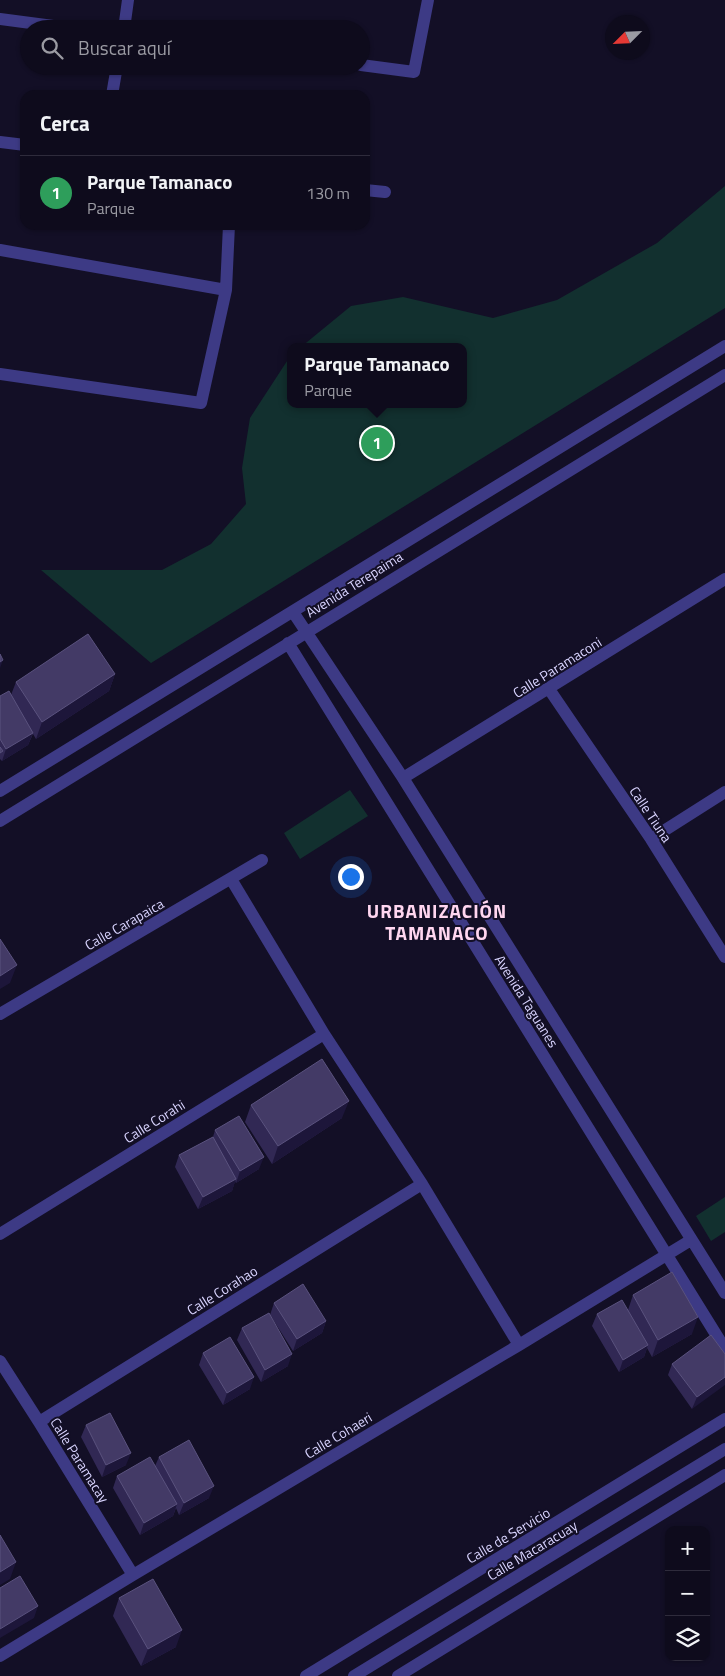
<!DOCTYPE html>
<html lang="es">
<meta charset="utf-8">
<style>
:root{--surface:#0e0b1c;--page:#171425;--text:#f1f3f6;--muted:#9b9ba3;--line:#2e2b3b;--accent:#db2777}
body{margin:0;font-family:"Titillium Web",sans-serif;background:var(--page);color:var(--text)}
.controls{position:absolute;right:15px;bottom:15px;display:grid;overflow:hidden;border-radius:10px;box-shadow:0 1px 4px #0004}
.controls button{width:45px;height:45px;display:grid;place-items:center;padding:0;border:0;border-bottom:1px solid var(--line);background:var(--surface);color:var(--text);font:25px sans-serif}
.compass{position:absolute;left:605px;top:15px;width:45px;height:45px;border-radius:50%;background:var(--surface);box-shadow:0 1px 4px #0004;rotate:246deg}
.you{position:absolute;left:350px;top:876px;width:18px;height:18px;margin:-12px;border:4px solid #fff;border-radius:50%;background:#1a73e8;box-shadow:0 0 0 8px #1a73e833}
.badge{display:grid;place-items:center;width:32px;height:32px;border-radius:50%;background:var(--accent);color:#fff;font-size:16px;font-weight:700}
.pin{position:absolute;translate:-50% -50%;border:2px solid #fff;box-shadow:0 1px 5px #0006}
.popup{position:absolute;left:287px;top:343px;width:180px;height:65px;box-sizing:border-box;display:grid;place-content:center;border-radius:10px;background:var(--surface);filter:drop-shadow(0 1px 4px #0005);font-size:16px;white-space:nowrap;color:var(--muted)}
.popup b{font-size:19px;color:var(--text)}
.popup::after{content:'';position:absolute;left:50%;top:100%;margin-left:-10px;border:10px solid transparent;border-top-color:var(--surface)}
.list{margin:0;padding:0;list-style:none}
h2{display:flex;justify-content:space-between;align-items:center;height:65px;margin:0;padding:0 20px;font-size:21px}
h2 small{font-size:16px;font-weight:400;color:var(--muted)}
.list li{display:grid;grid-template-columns:32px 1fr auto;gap:15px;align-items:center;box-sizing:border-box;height:75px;padding:0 20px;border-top:1px solid var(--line)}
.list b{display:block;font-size:19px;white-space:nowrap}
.list p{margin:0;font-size:16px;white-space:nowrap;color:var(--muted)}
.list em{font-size:16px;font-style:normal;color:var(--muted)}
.icon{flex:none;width:28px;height:28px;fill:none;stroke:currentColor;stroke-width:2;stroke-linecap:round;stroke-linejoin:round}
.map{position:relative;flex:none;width:725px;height:1676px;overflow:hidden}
.search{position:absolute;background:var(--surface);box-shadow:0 1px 4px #0004;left:20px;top:20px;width:350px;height:55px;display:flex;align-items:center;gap:12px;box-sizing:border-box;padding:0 18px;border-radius:28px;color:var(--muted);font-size:19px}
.panel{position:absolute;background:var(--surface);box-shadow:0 1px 4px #0004;left:20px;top:90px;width:350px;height:140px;border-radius:15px}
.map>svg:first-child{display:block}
.green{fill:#12302f}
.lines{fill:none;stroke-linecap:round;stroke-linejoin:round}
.minor{stroke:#3d3a85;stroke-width:12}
.wall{fill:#312854}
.shaded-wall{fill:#1d163a}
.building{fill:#433a66;stroke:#5a527e}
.labels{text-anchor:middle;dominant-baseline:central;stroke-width:4;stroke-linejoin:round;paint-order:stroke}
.street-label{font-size:14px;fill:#d9d4ff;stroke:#130f26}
.district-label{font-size:19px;font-weight:bold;letter-spacing:1px;fill:#ffd6f0;stroke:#130f26}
</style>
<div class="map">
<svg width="725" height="1676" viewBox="0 0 725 1676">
<rect width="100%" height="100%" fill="#130f26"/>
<path class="green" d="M 725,186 L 725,308 L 151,663 L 41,570 L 162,570 L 211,544 L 246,504 L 242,468 L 250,418 L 291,355 L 291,404 L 463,404 L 463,347 L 301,347 L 351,306 L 403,297 L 493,318 L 557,300 L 657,243 Z
M 350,790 L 368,816 L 300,859 L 284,833 Z
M 725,1197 L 725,1232 L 711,1241 L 696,1216 Z"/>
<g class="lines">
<path class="minor" d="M 0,19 L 76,29
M 124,29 L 128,0
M 361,65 L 414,72 L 428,0
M 112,95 L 117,66
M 0,142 L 25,145
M 365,190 L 385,192
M 0,250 L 226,290
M 0,374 L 201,403 L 226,290 L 229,225
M 293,612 L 403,778 L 725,1293
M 288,643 L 725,1349
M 549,689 L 651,839 L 725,957
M 403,778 L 725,579
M 0,791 L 725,346
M 0,821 L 725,375
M 651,839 L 725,792
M 231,879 L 324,1034 L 422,1184 L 519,1345
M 0,1014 L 262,860
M 0,1234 L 324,1034
M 0,1361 L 39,1422 L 133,1575
M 39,1422 L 422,1184
M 0,1656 L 133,1575 L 519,1345 L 691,1240
M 306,1676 L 725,1419
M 354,1676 L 725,1449
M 398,1676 L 725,1475"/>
</g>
<path class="wall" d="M 115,674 L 109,691 L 36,739 L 33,734 L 28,745 L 2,761 L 0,759 L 0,696 L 11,695 L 16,682 Z
M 251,1105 L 342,1118 L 272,1164 L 245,1122 Z
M 215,1130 L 259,1169 L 236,1183 L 235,1181 L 232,1191 L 198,1209 L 175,1167 L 179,1155 L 213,1137 Z
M 633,1295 L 692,1334 L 652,1357 L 647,1348 L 644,1357 L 619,1372 L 592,1326 L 597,1314 L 628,1310 Z
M 274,1303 L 326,1321 L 322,1333 L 293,1351 L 270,1315 Z
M 242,1328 L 288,1366 L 261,1382 L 237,1340 Z
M 203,1353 L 250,1389 L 223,1405 L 199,1365 Z
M 725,1354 L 692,1409 L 668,1375 L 672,1364 Z
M 86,1425 L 126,1465 L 102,1477 L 81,1437 Z
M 159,1457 L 209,1498 L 179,1515 L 176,1508 L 173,1516 L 140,1535 L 113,1488 L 117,1476 L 155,1466 Z
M 119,1598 L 176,1647 L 141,1666 L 113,1616 Z"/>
<path class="shaded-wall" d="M 3,660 L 0,668 L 0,662 Z
M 115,674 L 109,691 L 36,739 L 42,722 Z
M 33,733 L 28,745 L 2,761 L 6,749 Z
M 17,965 L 10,983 L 0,989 L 0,976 Z
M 349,1101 L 342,1118 L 272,1164 L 278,1146 Z
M 264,1157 L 259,1169 L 236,1183 L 240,1171 Z
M 236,1179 L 232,1191 L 198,1209 L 203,1197 Z
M 698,1317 L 692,1334 L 652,1357 L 658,1340 Z
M 326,1321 L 322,1333 L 293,1351 L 297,1339 Z
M 648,1345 L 644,1357 L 619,1372 L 623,1360 Z
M 292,1354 L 288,1366 L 261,1382 L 265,1370 Z
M 254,1377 L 250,1389 L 223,1405 L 227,1393 Z
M 725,1377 L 725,1385 L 692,1409 L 697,1397 Z
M 131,1453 L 126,1465 L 102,1477 L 106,1465 Z
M 214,1486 L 209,1498 L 179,1515 L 184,1503 Z
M 177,1504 L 173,1516 L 140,1535 L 144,1523 Z
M 16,1562 L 10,1579 L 0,1585 L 0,1572 Z
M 38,1606 L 34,1618 L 0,1638 L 0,1629 Z
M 182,1630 L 176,1647 L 141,1666 L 148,1649 Z"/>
<path class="building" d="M 88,634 L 115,674 L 42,722 L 16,682 Z
M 0,654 L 3,660 L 0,662 Z
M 9,691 L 33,733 L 6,749 L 0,739 L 0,696 Z
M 0,747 L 3,751 L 0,753 Z
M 0,939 L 17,965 L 0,976 Z
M 322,1059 L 349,1101 L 278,1146 L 251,1105 Z
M 239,1116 L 264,1157 L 240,1171 L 215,1130 Z
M 213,1137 L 236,1179 L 203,1197 L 179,1155 Z
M 672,1272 L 698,1317 L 658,1340 L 633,1295 Z
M 303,1284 L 326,1321 L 297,1339 L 274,1303 Z
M 622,1300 L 648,1345 L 623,1360 L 597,1314 Z
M 269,1313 L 292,1354 L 265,1370 L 242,1328 Z
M 711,1335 L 725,1354 L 725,1377 L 697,1397 L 672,1364 Z
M 230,1337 L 254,1377 L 227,1393 L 203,1353 Z
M 110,1413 L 131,1453 L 106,1465 L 86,1425 Z
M 189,1440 L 214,1486 L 184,1503 L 159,1457 Z
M 150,1457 L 177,1504 L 144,1523 L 117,1476 Z
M 0,1535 L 16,1562 L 0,1572 Z
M 20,1576 L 38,1606 L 0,1629 L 0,1588 Z
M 153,1579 L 182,1630 L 148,1649 L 119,1598 Z"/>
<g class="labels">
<g class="street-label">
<text transform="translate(354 584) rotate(-32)">Avenida Terepaima</text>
<text transform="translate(557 667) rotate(-32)">Calle Paramaconi</text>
<text transform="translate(651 814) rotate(56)">Calle Tiuna</text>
<text transform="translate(124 924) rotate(-30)">Calle Carapaica</text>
<text transform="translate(527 1001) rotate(58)">Avenida Taguanes</text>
<text transform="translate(154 1121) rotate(-32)">Calle Corahi</text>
<text transform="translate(222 1290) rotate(-32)">Calle Corahao</text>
<text transform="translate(338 1435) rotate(-31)">Calle Cohaeri</text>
<text transform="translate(80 1460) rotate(58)">Calle Paramacay</text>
<text transform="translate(508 1535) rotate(-31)">Calle de Servicio</text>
<text transform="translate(532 1550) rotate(-31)">Calle Macaracuay</text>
</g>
<g class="district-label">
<text x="437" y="910">URBANIZACIÓN<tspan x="437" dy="22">TAMANACO</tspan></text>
</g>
</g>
</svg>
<div class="controls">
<button>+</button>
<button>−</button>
<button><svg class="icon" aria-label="layers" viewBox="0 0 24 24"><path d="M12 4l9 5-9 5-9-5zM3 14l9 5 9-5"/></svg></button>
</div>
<svg class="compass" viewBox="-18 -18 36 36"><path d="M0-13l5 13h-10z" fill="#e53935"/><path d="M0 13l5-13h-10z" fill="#9b9ba3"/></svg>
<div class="you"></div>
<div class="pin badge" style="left:377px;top:443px;background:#2e9e5b">1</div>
<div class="popup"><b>Parque Tamanaco</b>Parque</div>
<div class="search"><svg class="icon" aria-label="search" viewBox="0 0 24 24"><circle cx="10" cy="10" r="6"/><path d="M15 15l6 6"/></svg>Buscar aquí</div>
<section class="panel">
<h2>Cerca<small></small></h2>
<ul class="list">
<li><span class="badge" style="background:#2e9e5b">1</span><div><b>Parque Tamanaco</b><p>Parque</p></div><em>130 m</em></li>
</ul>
</section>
</div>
